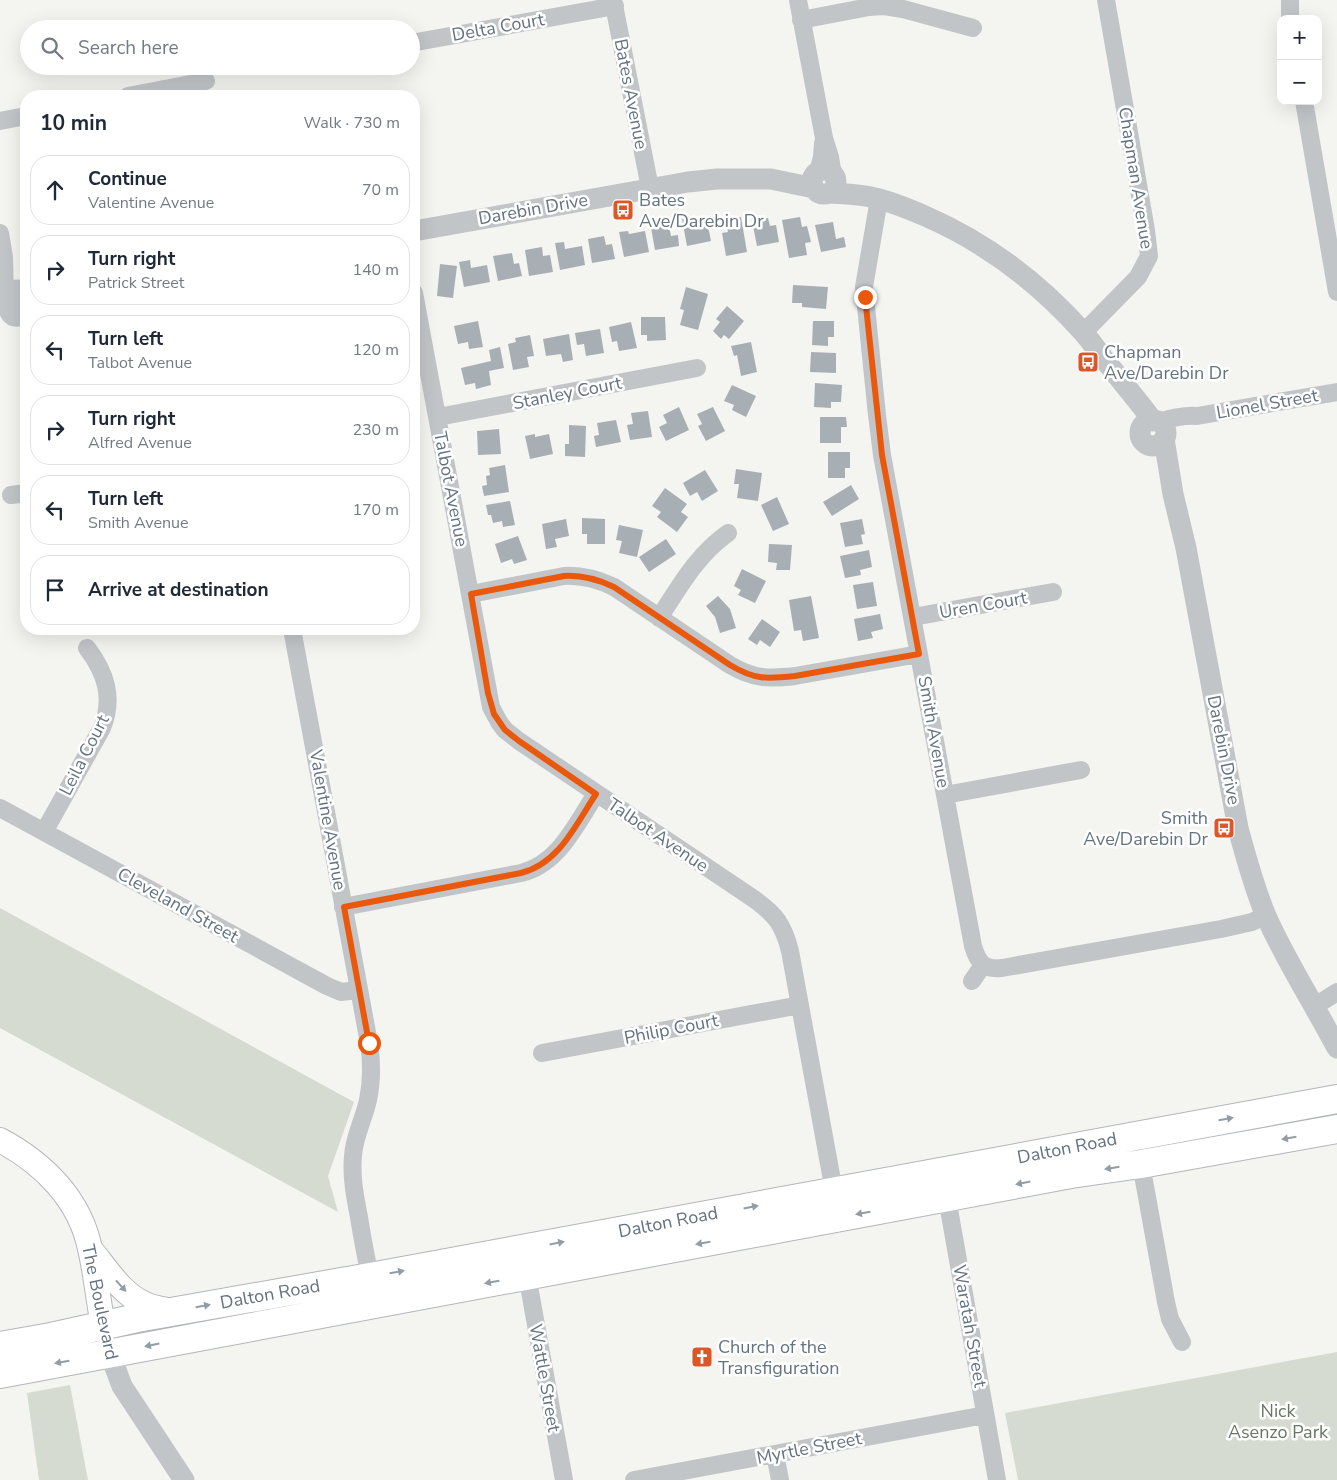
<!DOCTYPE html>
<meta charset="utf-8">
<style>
:root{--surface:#fff;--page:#f2f2f3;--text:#1f2937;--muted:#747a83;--line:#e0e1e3}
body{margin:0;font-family:"Nunito Sans",sans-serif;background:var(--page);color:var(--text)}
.controls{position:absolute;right:15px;top:15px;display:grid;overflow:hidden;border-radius:10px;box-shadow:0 5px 20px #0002}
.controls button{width:45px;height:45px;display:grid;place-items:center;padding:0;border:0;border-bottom:1px solid var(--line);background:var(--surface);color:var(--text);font:25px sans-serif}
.stop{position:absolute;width:15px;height:15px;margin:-11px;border:4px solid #ea580c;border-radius:50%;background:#fff}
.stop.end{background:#ea580c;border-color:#fff;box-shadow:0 1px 5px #0008}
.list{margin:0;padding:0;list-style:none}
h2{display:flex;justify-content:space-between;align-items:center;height:65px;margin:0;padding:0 20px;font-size:21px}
h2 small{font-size:16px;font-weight:400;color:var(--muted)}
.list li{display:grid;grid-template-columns:32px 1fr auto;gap:15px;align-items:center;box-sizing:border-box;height:70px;margin:0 10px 10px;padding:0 10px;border:1px solid var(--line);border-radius:20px}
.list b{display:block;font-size:19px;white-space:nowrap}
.list p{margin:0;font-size:16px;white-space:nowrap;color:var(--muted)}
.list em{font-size:16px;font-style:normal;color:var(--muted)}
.icon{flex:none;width:28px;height:28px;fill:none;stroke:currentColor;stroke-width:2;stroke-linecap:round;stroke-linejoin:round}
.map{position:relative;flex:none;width:1337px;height:1480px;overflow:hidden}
.search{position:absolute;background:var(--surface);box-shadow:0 5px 20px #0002;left:20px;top:20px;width:400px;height:55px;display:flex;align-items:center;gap:12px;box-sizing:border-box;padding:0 18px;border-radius:28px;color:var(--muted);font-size:19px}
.panel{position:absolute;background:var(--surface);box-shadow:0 5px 20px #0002;left:20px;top:90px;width:400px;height:545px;border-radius:20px}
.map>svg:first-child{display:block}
.green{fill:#d5dbd1}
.building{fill:#a8afb4}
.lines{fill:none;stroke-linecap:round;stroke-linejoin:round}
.secondary-casing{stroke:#b4b8bc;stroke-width:26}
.primary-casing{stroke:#b2b6ba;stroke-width:30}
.minor{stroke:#c2c5c8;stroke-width:18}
.tertiary{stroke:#c2c5c8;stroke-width:21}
.secondary{stroke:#fff;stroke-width:24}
.primary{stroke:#fff;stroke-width:28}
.oneway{fill:#929da6}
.route{stroke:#ea580c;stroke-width:6}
.labels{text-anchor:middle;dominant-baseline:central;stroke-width:5;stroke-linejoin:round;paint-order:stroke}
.street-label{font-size:18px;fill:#647380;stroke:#fff}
.poi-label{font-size:18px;fill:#647380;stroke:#fff;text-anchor:start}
.park-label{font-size:18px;fill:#667763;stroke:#fff}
</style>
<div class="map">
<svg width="1337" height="1480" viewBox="0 0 1337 1480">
<rect width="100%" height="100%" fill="#f4f4f0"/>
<path class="green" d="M 0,908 L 354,1102 L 328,1176 L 338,1212 L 0,1028 Z
M 1337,1352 L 1337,1480 L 1018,1480 L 1005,1413 Z
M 70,1385 L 88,1480 L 39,1480 L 27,1393 Z"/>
<path class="building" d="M 741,217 L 747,252 L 726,256 L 722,233 L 728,232 L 725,220 Z
M 800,217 L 802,227 L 807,226 L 811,242 L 805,243 L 807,255 L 789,258 L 782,220 Z
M 691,218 L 692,224 L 707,221 L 711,241 L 687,246 L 682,219 Z
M 768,218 L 770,226 L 776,225 L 779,242 L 757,246 L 752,221 Z
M 833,222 L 836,239 L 844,237 L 846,247 L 821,252 L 815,225 Z
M 669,225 L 671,236 L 678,235 L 679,246 L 655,250 L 651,228 Z
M 628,231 L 629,234 L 645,231 L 649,252 L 624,257 L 619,232 Z
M 604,236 L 606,245 L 612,244 L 615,259 L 592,263 L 588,239 Z
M 564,242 L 565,249 L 582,246 L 585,265 L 560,270 L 555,243 Z
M 542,247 L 543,256 L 550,255 L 553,272 L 529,276 L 525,250 Z
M 512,253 L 514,264 L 519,263 L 522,276 L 498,281 L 493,256 Z
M 470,260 L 471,268 L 487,265 L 490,282 L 464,287 L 459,262 Z
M 440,264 L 457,266 L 453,298 L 437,296 Z
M 793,285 L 828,287 L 826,309 L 802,307 L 802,303 L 792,303 Z
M 686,287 L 708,294 L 698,330 L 680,325 L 684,310 L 680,309 Z
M 727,306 L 744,321 L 729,339 L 724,335 L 721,339 L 713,331 L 720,322 L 716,319 Z
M 641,317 L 665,317 L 666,340 L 647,341 L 647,335 L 641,335 Z
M 478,321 L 483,347 L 469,349 L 468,342 L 458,344 L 454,326 Z
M 813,321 L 834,321 L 834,337 L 828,337 L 828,346 L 812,345 Z
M 631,322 L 637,348 L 619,351 L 617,341 L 612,342 L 609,327 Z
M 600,329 L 604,353 L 586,356 L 584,344 L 577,345 L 575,333 Z
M 569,334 L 573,360 L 563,362 L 561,354 L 546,356 L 543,339 Z
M 530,335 L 534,356 L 527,357 L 529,367 L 513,370 L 508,344 L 516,342 L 515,338 Z
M 751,342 L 757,372 L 741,376 L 737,355 L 734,356 L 731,346 Z
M 500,347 L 504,368 L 489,371 L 491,385 L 476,389 L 475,383 L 465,385 L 461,368 L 491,361 L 489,350 Z
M 811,352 L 836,353 L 836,373 L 810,372 Z
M 815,383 L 842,385 L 841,402 L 831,402 L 831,408 L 814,407 Z
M 732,385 L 756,396 L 746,417 L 732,410 L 734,405 L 724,401 Z
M 679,407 L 689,430 L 666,441 L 659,427 L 667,423 L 663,415 Z
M 713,407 L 725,431 L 706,441 L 698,426 L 702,424 L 697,414 Z
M 648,411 L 652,437 L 630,440 L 627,425 L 633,424 L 631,413 Z
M 820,417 L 846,417 L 847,427 L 841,427 L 841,443 L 820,443 Z
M 616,420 L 621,442 L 596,447 L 594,436 L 599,435 L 597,423 Z
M 569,425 L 586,426 L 585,457 L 565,456 L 565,444 L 569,444 Z
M 499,429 L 501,454 L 478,455 L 477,431 Z
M 535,434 L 535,437 L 549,434 L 553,454 L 530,459 L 525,436 Z
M 828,452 L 850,452 L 850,468 L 845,468 L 845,478 L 828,478 Z
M 505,465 L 509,492 L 484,496 L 482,486 L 487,485 L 486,476 L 490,475 L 489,468 Z
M 736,469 L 762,473 L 758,501 L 737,498 L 739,484 L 734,484 Z
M 705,470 L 718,491 L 702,501 L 697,492 L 690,496 L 683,483 Z
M 851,485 L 859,499 L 832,516 L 823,502 Z
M 665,488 L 687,504 L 681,512 L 688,517 L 677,532 L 657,517 L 661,512 L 652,506 Z
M 777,497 L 789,524 L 773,531 L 761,505 Z
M 510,501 L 515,525 L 503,527 L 502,521 L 493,523 L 491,515 L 488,515 L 486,505 Z
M 582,518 L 605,519 L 605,544 L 587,544 L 587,534 L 582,534 Z
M 566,519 L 569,536 L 555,539 L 557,547 L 546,549 L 542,524 Z
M 862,519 L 865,534 L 861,535 L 863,544 L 845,547 L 840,523 Z
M 619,525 L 643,530 L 637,557 L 619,553 L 622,541 L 616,540 Z
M 518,536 L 527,560 L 514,564 L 512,559 L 501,563 L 495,544 Z
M 666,539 L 676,554 L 649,572 L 639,557 Z
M 769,544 L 792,545 L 790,570 L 776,570 L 777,563 L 768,562 Z
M 869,550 L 872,567 L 860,570 L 861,575 L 845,578 L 840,556 Z
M 742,569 L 766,581 L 755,603 L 738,595 L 741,590 L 734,586 Z
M 873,582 L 877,606 L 857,609 L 853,585 Z
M 718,596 L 730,609 L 736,628 L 720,633 L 715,617 L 706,606 Z
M 811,596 L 819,638 L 803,641 L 801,630 L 794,631 L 789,600 Z
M 880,614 L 883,629 L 871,632 L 873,638 L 858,641 L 854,619 Z
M 762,619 L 780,632 L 770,647 L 760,640 L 757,645 L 748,639 Z"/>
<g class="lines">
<g class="secondary-casing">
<path id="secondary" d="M 0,1140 C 43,1163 80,1199 90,1249 C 96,1274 98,1300 103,1325
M 91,1250 C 106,1268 121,1293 143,1303 C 152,1308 163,1309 173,1311"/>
</g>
<g class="primary-casing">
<path id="primary" d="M 0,1346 L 51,1337 L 137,1318 L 370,1277 L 1337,1099
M 0,1374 L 1071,1174 L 1141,1164 L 1337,1129"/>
</g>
<path class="minor" d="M 613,0 L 650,188
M 798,0 L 824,138 L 830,157 L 833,175
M 1290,0 L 1290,19
M 801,20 L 869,7 L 884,6 L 903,9 L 973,28
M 411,43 L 615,6
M 128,96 L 206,81
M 1304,101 L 1337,292
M 0,121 L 26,116
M 818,172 L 822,157 L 823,143
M 879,199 L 864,287 L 877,415 L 882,455 L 973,946 C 978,963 984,970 1002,968 L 1221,929 L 1252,922 L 1266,915
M 0,233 L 4,257 L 5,295
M 414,293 L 491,707 L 499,722 L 505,730 L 519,741 L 754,899 C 776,915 783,924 790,951 L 834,1191
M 1084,332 L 1138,277 L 1149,256 L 1146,230 L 1106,0
M 438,417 L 697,368
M 1158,422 C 1171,418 1183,415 1197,416 L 1337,392
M 11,495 L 26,493
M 471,594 L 564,576 C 582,575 597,579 614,587 L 730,665 C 754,679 768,679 795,676 L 919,654
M 913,617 L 1053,592
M 659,618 C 680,586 696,556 728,533
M 292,629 L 369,1043 C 372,1063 372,1081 368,1100 C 364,1119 354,1136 353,1156 C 351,1176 355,1197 359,1217 C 362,1237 366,1257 370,1277
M 945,795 L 1081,770
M 0,808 L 327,986 L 341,992 L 358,990
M 44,832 L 102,728 C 114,698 106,673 87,648
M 343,907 L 521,873 C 559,864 576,824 596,794
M 972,981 L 983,965
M 1315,1006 L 1337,992
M 542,1053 L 800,1005
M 1141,1164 L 1166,1302 L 1170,1319 L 1182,1342
M 947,1198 L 997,1480
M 527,1275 L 564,1480
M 775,1454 L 780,1480
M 634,1480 L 985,1415"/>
<path class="tertiary" d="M812 182a12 12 0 1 1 24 0a12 12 0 1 1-24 0Z
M 830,193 C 845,194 861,194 875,198 C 892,202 909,209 925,216 C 985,242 1038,282 1082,331 C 1093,343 1102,358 1113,370 C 1126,387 1140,403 1153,421
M 414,231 L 688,182 L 717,179 L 771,179 L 814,188
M 26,296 L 18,290 C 0,289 8,332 26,310
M1140 433a13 13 0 1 1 26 0a13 13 0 1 1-26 0Z
M 1164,439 L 1173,494 L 1186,548 L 1238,828 C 1246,858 1254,887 1266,916 C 1286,961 1314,1004 1337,1048
M 110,1354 L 122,1386 L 184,1480"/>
<use href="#secondary" class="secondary"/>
<use href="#primary" class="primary"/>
</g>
<defs><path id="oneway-solid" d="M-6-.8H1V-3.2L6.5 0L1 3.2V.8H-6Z" transform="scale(1.25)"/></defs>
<g class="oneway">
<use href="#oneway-solid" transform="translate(1226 1119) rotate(-10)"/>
<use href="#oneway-solid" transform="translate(1289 1138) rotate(170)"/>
<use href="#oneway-solid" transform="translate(1112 1168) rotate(171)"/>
<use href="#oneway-solid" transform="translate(1023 1183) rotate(169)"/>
<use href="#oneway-solid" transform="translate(751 1207) rotate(-11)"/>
<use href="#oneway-solid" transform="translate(863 1213) rotate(170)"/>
<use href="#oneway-solid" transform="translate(557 1243) rotate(-11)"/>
<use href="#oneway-solid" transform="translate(703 1243) rotate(170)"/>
<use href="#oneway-solid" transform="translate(397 1272) rotate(-10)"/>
<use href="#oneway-solid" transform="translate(492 1282) rotate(170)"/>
<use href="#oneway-solid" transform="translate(121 1286) rotate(48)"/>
<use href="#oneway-solid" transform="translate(203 1306) rotate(-10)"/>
<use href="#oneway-solid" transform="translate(152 1345) rotate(168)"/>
<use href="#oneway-solid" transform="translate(62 1362) rotate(170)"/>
</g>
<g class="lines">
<path class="route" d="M 369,1043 L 344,907 L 521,873 C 559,864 576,824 596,794 L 519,741 L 505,730 L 494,714 L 488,693 L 471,594 L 564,576 C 582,575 597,579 614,587 L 730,665 C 755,680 767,679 795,676 L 919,654 L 882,455 L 865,297"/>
</g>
<defs>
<g id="bus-square" transform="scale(1.125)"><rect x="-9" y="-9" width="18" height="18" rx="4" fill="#db5629" stroke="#fff"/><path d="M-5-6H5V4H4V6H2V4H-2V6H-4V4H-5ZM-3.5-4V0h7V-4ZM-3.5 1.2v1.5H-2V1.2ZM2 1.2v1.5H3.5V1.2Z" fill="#fff"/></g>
<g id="church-square" transform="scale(1.125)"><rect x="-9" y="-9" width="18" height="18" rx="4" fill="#db5629" stroke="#fff"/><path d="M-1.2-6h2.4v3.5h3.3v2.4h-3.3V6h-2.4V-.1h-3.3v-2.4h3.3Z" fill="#fff"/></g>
</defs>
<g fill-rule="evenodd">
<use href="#bus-square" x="623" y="210"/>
<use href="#bus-square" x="1088" y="362"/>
<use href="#bus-square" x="1224" y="828"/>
<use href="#church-square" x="702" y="1357"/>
</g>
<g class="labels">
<g class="street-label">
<text transform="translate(498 27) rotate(-10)">Delta Court</text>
<text transform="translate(631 94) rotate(79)">Bates Avenue</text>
<text transform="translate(1136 178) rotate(81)">Chapman Avenue</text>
<text transform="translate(533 209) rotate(-10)">Darebin Drive</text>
<text transform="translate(567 393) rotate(-11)">Stanley Court</text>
<text transform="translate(1267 404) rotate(-10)">Lionel Street</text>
<text transform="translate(451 489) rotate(79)">Talbot Avenue</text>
<text transform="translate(983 605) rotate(-10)">Uren Court</text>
<text transform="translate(934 732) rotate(80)">Smith Avenue</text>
<text transform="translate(1224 750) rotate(79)">Darebin Drive</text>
<text transform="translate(84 755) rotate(-63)">Leila Court</text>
<text transform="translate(328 820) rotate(80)">Valentine Avenue</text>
<text transform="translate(658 835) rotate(34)">Talbot Avenue</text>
<text transform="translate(178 905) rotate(29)">Cleveland Street</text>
<text transform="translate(671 1029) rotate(-11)">Philip Court</text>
<text transform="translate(1067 1148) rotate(-11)">Dalton Road</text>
<text transform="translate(668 1222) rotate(-11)">Dalton Road</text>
<text transform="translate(270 1294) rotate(-10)">Dalton Road</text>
<text transform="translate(100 1302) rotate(78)">The Boulevard</text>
<text transform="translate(970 1326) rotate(80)">Waratah Street</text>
<text transform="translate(545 1378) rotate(80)">Wattle Street</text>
<text transform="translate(809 1448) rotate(-11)">Myrtle Street</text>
</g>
<g class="poi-label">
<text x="639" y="200">Bates<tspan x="639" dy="21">Ave/Darebin Dr</tspan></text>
<text x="1104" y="352">Chapman<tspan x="1104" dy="21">Ave/Darebin Dr</tspan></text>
<text x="1208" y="818" text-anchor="end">Smith<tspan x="1208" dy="21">Ave/Darebin Dr</tspan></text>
<text x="718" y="1347">Church of the<tspan x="718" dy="21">Transfiguration</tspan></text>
</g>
<g class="park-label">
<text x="1278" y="1411">Nick<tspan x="1278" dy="21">Asenzo Park</tspan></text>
</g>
</g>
</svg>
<div class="controls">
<button>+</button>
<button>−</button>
</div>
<div class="stop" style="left:369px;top:1043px"></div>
<div class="stop end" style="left:865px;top:297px"></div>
<div class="search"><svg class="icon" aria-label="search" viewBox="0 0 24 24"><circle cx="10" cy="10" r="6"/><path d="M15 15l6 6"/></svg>Search here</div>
<section class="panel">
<h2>10 min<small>Walk · 730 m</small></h2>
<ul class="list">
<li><svg class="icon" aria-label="ahead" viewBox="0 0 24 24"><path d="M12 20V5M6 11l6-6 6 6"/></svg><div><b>Continue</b><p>Valentine Avenue</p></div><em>70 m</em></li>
<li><svg class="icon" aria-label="right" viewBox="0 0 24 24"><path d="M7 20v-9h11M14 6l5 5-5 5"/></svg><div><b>Turn right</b><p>Patrick Street</p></div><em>140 m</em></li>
<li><svg class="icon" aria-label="left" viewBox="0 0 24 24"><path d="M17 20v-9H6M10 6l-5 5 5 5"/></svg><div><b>Turn left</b><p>Talbot Avenue</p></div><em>120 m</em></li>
<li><svg class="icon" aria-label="right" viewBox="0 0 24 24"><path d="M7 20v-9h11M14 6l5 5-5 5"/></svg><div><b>Turn right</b><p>Alfred Avenue</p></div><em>230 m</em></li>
<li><svg class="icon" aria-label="left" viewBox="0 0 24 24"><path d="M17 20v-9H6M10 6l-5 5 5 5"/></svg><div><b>Turn left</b><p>Smith Avenue</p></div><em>170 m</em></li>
<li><svg class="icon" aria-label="arrive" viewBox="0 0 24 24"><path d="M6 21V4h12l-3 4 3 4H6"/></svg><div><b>Arrive at destination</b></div></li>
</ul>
</section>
</div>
